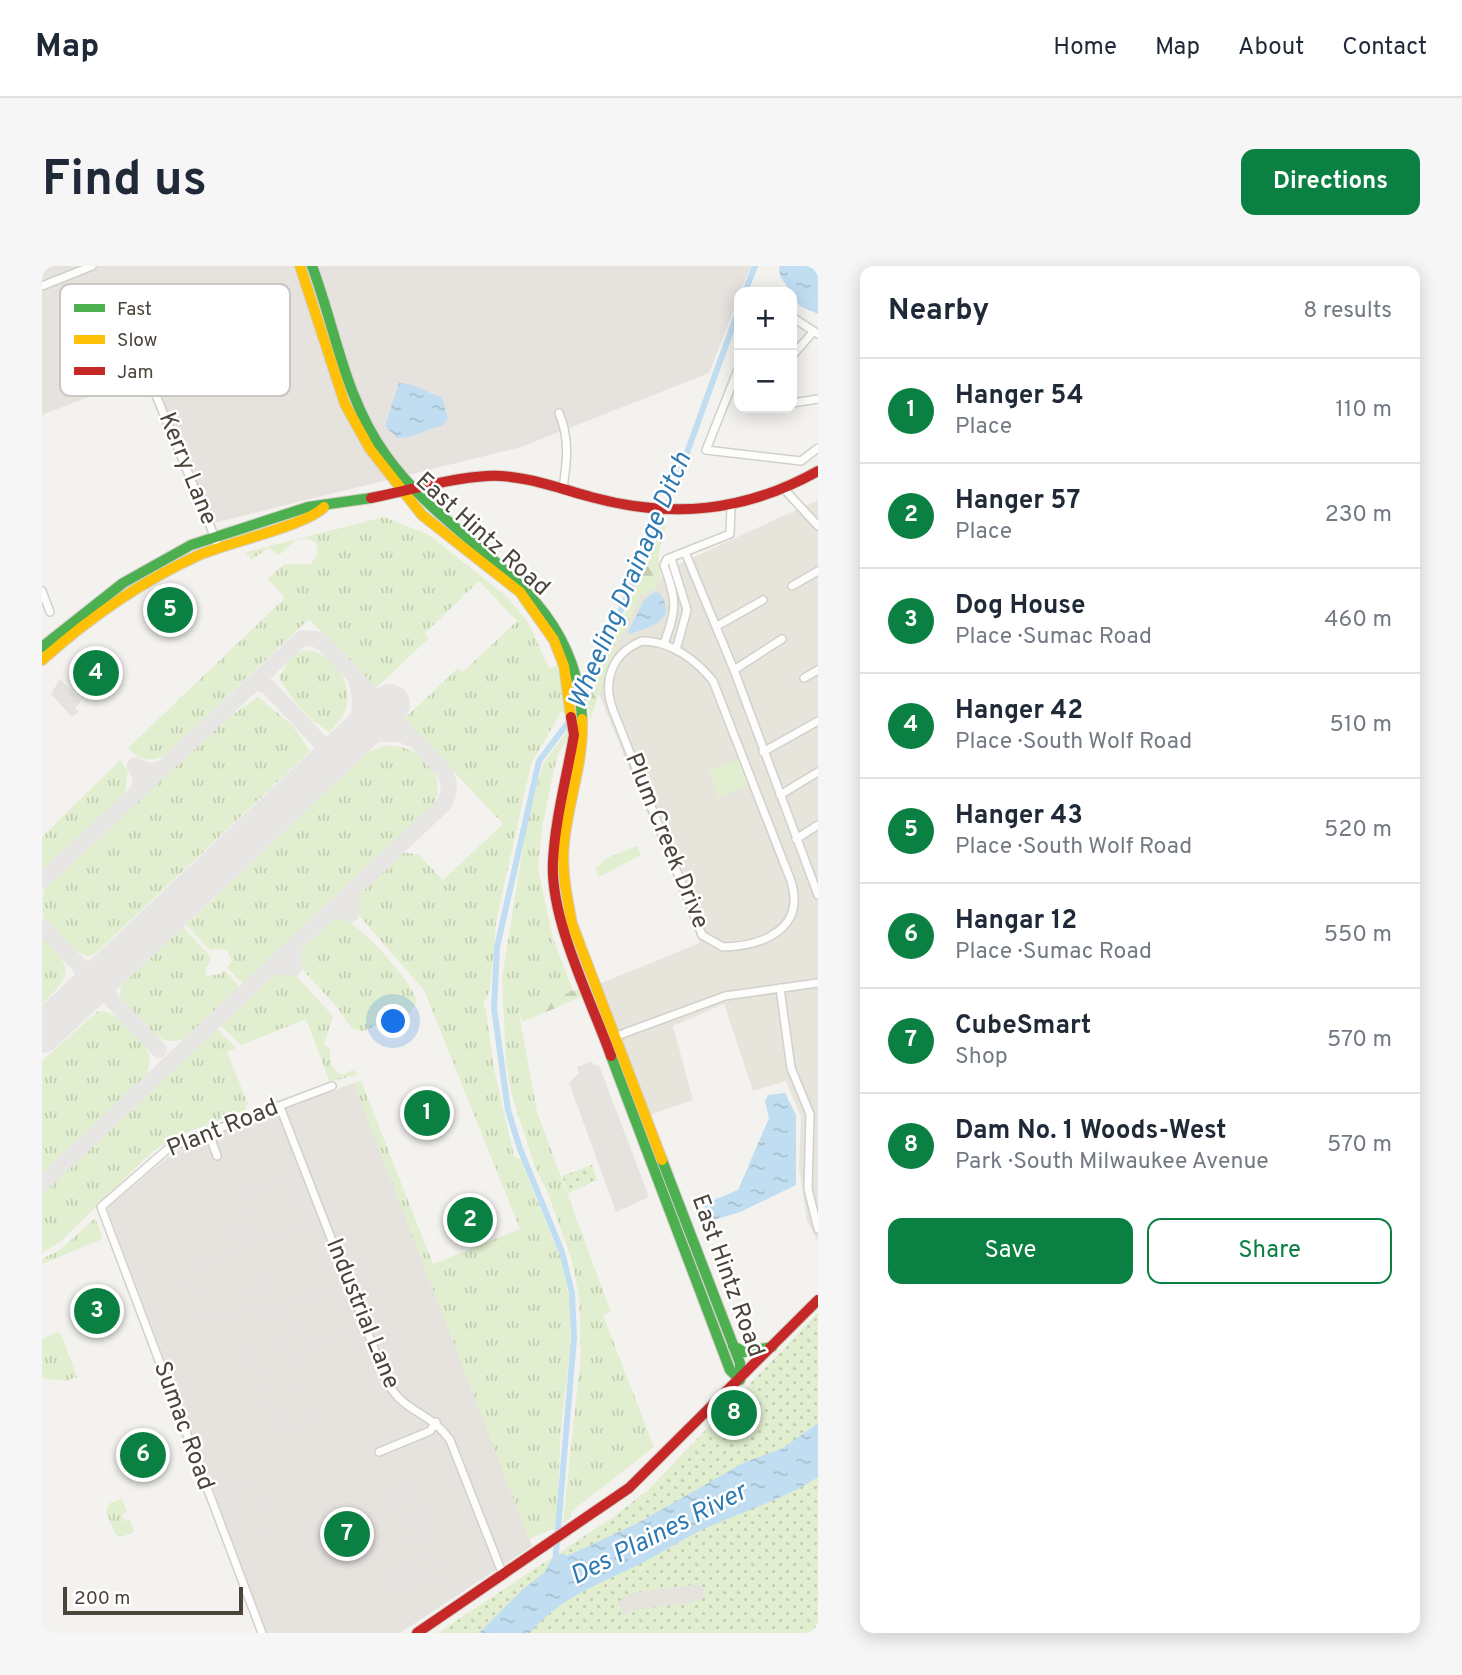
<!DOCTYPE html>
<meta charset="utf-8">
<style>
:root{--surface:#fff;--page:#f6f6f7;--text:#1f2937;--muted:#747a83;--line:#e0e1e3;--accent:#0b8043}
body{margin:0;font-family:Overpass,sans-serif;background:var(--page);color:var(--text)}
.controls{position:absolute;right:21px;top:21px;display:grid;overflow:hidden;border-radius:14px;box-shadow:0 4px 18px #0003}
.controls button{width:63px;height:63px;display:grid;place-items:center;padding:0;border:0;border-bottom:2px solid var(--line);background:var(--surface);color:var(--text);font:35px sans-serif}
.scale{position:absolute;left:21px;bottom:18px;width:180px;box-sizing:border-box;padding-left:7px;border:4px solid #4b4439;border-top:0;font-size:19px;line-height:24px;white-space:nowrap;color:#4b4439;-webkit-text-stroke:5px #fff;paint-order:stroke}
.you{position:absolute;left:352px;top:756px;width:24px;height:24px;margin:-18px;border:5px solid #fff;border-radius:50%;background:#1a73e8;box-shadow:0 0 0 10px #1a73e833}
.badge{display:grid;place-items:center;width:46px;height:46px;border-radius:50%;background:var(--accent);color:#fff;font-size:23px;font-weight:700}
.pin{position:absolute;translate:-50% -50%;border:4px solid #fff;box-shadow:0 2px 7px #0006}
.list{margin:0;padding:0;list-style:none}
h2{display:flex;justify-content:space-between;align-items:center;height:91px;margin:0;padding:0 28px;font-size:30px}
h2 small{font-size:23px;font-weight:400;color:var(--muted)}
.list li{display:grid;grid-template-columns:46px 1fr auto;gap:21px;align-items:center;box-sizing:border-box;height:105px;padding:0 28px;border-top:2px solid var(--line)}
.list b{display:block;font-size:26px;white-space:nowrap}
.list p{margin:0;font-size:23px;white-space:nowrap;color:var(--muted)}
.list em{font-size:23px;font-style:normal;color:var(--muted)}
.actions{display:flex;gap:14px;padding:21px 28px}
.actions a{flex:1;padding:16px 0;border:2px solid var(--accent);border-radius:14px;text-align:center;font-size:24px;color:var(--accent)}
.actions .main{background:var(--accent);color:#fff}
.map{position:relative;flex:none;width:776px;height:1367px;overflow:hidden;border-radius:14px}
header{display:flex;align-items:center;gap:42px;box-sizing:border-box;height:98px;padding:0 35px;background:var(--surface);border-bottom:2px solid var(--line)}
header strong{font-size:33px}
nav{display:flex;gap:38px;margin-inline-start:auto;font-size:24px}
.intro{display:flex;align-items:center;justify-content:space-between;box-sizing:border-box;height:168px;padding:0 42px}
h1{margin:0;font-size:49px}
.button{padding:18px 32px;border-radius:14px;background:var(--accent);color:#fff;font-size:24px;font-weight:700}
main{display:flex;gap:42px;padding:0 42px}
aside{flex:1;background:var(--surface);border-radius:14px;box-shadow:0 4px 18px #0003}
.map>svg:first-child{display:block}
.residential{fill:#e7e4dc}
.industrial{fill:#e6e2de}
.grass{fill:url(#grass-tufts)}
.forest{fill:url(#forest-firs)}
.park{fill:url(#park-dots)}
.garden{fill:#e1eecf}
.parking{fill:#e6e3df}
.water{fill:url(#water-ripples)}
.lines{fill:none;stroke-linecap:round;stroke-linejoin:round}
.canal{stroke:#c0ddf1;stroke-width:6}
.taxiway{stroke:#e8e6e4;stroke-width:16}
.runway{stroke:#e8e6e4;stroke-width:40}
.street-casing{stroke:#d2d0cb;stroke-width:10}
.fast-casing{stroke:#d3cfc5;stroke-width:12}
.slow-casing{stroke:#d3cfc5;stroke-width:12}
.jam-casing{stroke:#d3cfc5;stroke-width:12}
.street{stroke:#fdfdfc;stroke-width:7}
.fast{stroke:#4caf50;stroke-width:10}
.slow{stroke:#ffc107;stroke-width:10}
.jam{stroke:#c62828;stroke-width:10}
.labels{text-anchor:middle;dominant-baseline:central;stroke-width:5;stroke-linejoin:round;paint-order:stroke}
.street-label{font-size:24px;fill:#4b4439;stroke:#fff}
.water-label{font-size:26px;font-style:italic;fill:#2e7ab2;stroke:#fff}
.key{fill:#fff;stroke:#c9c7c4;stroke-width:2}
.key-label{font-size:19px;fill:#4b4439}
</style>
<header>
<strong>Map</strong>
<nav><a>Home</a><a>Map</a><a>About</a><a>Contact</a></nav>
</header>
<div class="intro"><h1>Find us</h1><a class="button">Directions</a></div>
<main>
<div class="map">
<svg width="776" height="1367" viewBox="0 0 776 1367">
<defs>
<pattern id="grass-tufts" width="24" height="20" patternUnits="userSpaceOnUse" patternTransform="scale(1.75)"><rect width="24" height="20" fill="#e1eecf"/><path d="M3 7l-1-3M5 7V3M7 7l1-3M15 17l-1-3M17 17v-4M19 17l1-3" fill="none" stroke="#c3cdb2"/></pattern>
<pattern id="forest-firs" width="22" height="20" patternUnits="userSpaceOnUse" patternTransform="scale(1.75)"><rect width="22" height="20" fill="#e1eecf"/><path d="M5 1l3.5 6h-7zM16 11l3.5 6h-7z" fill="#c3cdb2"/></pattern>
<pattern id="park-dots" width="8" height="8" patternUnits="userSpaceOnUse" patternTransform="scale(1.75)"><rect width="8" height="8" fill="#e1eecf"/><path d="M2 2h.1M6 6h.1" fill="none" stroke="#c3cdb2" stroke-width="1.8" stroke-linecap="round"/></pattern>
<pattern id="water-ripples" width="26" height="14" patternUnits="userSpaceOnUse" patternTransform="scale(1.75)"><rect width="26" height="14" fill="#c0ddf1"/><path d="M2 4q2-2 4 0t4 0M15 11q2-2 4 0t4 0" fill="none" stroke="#a6bfcf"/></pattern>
</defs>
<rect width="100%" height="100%" fill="#f4f2ee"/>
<path class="residential" d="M 776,234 L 776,976 L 765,955 L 757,901 L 759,851 L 744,815 L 711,825 L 682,738 L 631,760 L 651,834 L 607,849 L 557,718 L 658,677 L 557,428 L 568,394 L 598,330 L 613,322 L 624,304 Z"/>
<path class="industrial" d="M 0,0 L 709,0 L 667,107 L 479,181 L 167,258 L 108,107 L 0,149 Z
M 312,817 L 490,1280 L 358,1367 L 225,1367 L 65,942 L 126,891 L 144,880 Z"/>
<path class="grass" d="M 342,251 L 387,269 L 462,328 L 486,356 L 507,402 L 515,400 L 526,446 L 519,446 L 489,498 L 454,656 L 448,724 L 441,739 L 444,744 L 452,803 L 472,890 L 478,893 L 518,990 L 528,1035 L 528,1085 L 519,1163 L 514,1262 L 487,1273 L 312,818 L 291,823 L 319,815 L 391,998 L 478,963 L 382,724 L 314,646 C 307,624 346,600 361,586 L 377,589 L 401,614 L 461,558 L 362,453 L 416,402 L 421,406 L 475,355 L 437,315 L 383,367 L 387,372 L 333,423 L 267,353 L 122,490 C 107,497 96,493 86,482 L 243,332 L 226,313 L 242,298 L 269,298 L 276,287 L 274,277 L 264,272 L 254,274 L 237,289 L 226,282 L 209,294 L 204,286 Z
M 262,384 C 288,384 310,413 305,438 C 304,449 294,458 288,466 C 264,453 250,434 237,411 L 249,392 Z
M 216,431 L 250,459 L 268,485 L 54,687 L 47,690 C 35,690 5,661 1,649 C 0,640 0,629 4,621 L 171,462 Z
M 527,462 L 526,473 L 516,488 L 512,503 L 500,562 L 496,603 L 511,672 L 531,725 L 477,747 L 495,846 L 569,1046 L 561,1049 L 612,1181 L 530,1245 L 528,1252 L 521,1257 L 539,1087 L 537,1031 L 530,995 L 506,927 L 493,901 L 470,830 L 464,797 L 460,712 L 485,557 L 501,498 Z
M 342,480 C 374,476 409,507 391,539 L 201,718 L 185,701 L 190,695 L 185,684 L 173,682 L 169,685 L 144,659 L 326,486 Z
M 78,494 L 86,505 L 83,527 L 0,606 L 0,571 Z
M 294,651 C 312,649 370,716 375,734 L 369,746 L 321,765 L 310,763 L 296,742 L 258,701 L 256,687 Z
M 141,661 L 169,691 L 163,707 L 165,710 L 178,708 L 182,704 L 198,721 L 149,768 C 141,774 133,777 122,774 C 114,772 80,738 78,730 C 77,726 79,722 80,719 Z
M 0,670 C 30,702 33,706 0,738 Z
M 242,703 L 256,712 L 291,750 L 282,779 L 288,783 C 287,795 289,802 299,809 L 311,804 L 316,808 L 313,809 L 288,816 L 264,753 L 199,779 L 178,759 L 235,705 Z
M 56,745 C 74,743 100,769 106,786 C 109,794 107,801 105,808 L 0,909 L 0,795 Z
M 174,762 L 194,782 L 185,786 L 206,838 L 203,839 L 205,843 L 133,871 L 110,886 L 18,976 L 0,987 L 0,927 Z
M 53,952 L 60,969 L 58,974 L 0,998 L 0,993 L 18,984 Z
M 16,1066 L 19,1068 L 35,1111 L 24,1115 L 0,1112 L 0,1073 Z
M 80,1233 L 85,1246 L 80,1248 L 82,1255 L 88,1254 L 92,1266 L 79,1271 L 73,1268 L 64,1245 L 68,1237 Z"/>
<path class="forest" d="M 624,258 L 616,290 L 619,311 L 613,322 L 598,330 L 568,394 L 548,455 L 546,437 L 553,417 L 621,259 Z
M 595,580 L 599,589 L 557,611 L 553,603 L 565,592 Z
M 536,723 L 539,731 L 481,756 L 477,747 Z"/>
<path class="park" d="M 550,899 L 555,914 L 526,927 L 520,910 Z
M 776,1047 L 776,1367 L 396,1367 L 571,1251 L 605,1225 Z"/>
<path class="garden" d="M 698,493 L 708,519 L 676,531 L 667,505 Z"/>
<path class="parking" d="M 18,413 L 39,436 L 33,442 L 37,445 L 30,451 L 9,428 Z
M 550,795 L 552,800 L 557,799 L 607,931 L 574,946 L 527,817 L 537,807 L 535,801 Z
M 247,911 L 254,931 L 258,930 L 266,952 L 263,954 L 265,959 L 225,974 L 223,968 L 217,970 L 204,935 L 210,933 L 207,926 Z
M 204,963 L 235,1043 L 233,1050 L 207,1043 L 179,972 Z
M 179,990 L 200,1041 L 164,1054 L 142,1004 Z
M 292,1021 L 304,1051 L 298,1054 L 307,1063 L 263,1080 L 255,1070 L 249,1053 L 249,1037 Z
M 238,1064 L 272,1153 L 241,1167 L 206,1076 Z
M 210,1215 L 228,1259 L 199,1274 L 181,1226 Z
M 367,1218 L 408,1324 L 392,1332 L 382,1308 L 354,1325 L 348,1311 L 382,1288 L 375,1274 L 371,1275 L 350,1225 Z
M 656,1318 L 663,1324 L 661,1332 L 648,1337 L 591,1344 L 582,1349 L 576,1336 L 585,1329 L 602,1325 Z"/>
<path class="water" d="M 737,0 L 776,0 L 776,48 L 758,40 L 738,10 Z
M 357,117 C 375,117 383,127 400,131 L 406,153 L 400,160 C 383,162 373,173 355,172 L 343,160 Z
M 613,326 L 618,327 C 636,355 610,359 589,368 L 586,366 L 602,334 Z
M 743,827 L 754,849 L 754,919 L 698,946 L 668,955 L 662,938 L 696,924 L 727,852 L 723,835 L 726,829 Z
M 776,1157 L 776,1211 C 744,1232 708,1243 673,1258 C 646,1269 622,1286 596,1299 C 557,1318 517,1332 488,1367 L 437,1367 L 480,1324 L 502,1307 L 509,1294 L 521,1287 L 525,1290 L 596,1257 L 703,1196 L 741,1182 Z"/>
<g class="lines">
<path class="canal" d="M 703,26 L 713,0
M 513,1299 L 532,1072 L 530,1027 L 520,986 L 478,883 L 466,844 L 452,742 L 455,681 L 497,495 L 534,446 L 630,228 L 697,43"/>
<path class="taxiway" d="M 314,414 L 318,431 L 316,468 L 358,468 L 372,474
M 207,419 L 214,417 L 225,420 L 281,479 L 283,494 L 278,504
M 96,525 L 99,513 L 93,499 L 105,505 L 119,503
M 0,615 L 260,372 L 274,373 L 283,379 L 400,503 C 409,515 409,527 401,539 L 0,918
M 288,646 L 302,645 L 309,648 L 309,627
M 0,660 L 117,784
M 73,698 L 66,709 L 66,730 L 47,729 L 35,734 L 42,713 L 39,702 L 59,704 Z
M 231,700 L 252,702 L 251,681"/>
<path class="runway" d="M 0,767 L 348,438"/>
<g class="street-casing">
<path id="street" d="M 0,20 L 50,0
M 750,51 L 776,68
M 750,90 L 771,66
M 697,101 L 664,184 L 759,195 L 776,182
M 113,127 L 176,279
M 750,137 L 776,133
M 517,147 C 528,173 525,195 521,222
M 742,223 L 776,260
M 643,286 L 692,404 L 776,629
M 629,292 L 645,344 L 634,384
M 750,320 L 776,305
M 0,325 L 8,346
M 675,360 L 721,334
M 600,375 C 629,375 654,394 671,415 L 749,615 C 764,663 721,680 681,681 L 660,669 L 571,444 C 560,415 570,387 600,375 Z
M 622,378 C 635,341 635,336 622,299 L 625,293 L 688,268 L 689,240
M 692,404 L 740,373
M 762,412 L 776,404
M 721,486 L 776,455
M 738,529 L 776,506
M 754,573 L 776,559
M 738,722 L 749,802 L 768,848 L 766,923 L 776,963
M 572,771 L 683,730 L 776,717
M 238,841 L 345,1116 C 362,1147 389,1146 408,1174 L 461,1309
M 166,865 L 175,890
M 337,1186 L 388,1165 L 394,1156
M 220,1367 L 59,941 L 128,881 L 290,820"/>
</g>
<g class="fast-casing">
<path id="fast" d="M 270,0 C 294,64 302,130 343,188 C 409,283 535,319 540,453
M 0,381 L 81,317 L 149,279 L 266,241 L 329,232
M 569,790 L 688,1104 L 698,1114
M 620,894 L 698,1097 L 698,1114
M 691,1080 L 702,1086 L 730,1081"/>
</g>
<g class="slow-casing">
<path id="slow" d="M 258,0 L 303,138 L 328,183 L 380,249 L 478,326 L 512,374 L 522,400 L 529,451
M 0,394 C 48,351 98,316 157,289 C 187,276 263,260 282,241
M 540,453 C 542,495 526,535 522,577 C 519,604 525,631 530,658 L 620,894"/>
</g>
<g class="jam-casing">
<path id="jam" d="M 329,232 C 366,225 407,212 445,210 C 479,208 516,222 549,231 C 630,253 703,246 776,205
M 529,451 L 532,469 C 525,510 513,554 511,596 C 508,654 549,734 569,790
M 375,1367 L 587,1222 L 776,1034"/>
</g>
<use href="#street" class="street"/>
<use href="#fast" class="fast"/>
<use href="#slow" class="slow"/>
<use href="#jam" class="jam"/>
</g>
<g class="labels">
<g class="street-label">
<text transform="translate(145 203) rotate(68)">Kerry Lane</text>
<text transform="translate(440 269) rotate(42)">East Hintz Road</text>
<text transform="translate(624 575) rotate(68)">Plum Creek Drive</text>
<text transform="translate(181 863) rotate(-22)">Plant Road</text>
<text transform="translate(685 1010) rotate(70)">East Hintz Road</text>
<text transform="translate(320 1048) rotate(68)">Industrial Lane</text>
<text transform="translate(141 1160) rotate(70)">Sumac Road</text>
</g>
<g class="water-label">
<text transform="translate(589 315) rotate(-67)">Wheeling Drainage Ditch</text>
<text transform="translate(617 1269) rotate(-27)">Des Plaines River</text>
</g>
</g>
<rect x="18" y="18" width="230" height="112" rx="10" class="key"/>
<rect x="32" y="38" width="31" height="8" fill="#4caf50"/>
<rect x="32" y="69" width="31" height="9" fill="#ffc107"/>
<rect x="32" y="101" width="31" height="8" fill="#c62828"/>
<g class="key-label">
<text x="75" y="49">Fast</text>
<text x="75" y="80">Slow</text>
<text x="75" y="112">Jam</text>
</g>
</svg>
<div class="controls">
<button>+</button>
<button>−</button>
</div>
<div class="scale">200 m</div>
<div class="you"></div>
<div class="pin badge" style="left:385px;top:847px">1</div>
<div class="pin badge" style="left:428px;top:954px">2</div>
<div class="pin badge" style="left:55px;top:1045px">3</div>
<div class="pin badge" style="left:54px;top:407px">4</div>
<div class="pin badge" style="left:128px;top:344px">5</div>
<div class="pin badge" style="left:101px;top:1189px">6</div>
<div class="pin badge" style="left:305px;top:1268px">7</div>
<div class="pin badge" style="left:692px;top:1147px">8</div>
</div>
<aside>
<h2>Nearby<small>8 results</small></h2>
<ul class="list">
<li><span class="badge">1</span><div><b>Hanger 54</b><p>Place</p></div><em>110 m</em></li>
<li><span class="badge">2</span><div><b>Hanger 57</b><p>Place</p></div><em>230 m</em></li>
<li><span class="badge">3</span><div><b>Dog House</b><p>Place · Sumac Road</p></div><em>460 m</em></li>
<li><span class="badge">4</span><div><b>Hanger 42</b><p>Place · South Wolf Road</p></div><em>510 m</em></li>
<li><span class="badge">5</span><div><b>Hanger 43</b><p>Place · South Wolf Road</p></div><em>520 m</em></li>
<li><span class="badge">6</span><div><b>Hangar 12</b><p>Place · Sumac Road</p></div><em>550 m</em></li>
<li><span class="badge">7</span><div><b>CubeSmart</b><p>Shop</p></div><em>570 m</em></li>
<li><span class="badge">8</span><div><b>Dam No. 1 Woods-West</b><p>Park · South Milwaukee Avenue</p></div><em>570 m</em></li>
</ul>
<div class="actions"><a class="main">Save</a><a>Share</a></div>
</aside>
</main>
